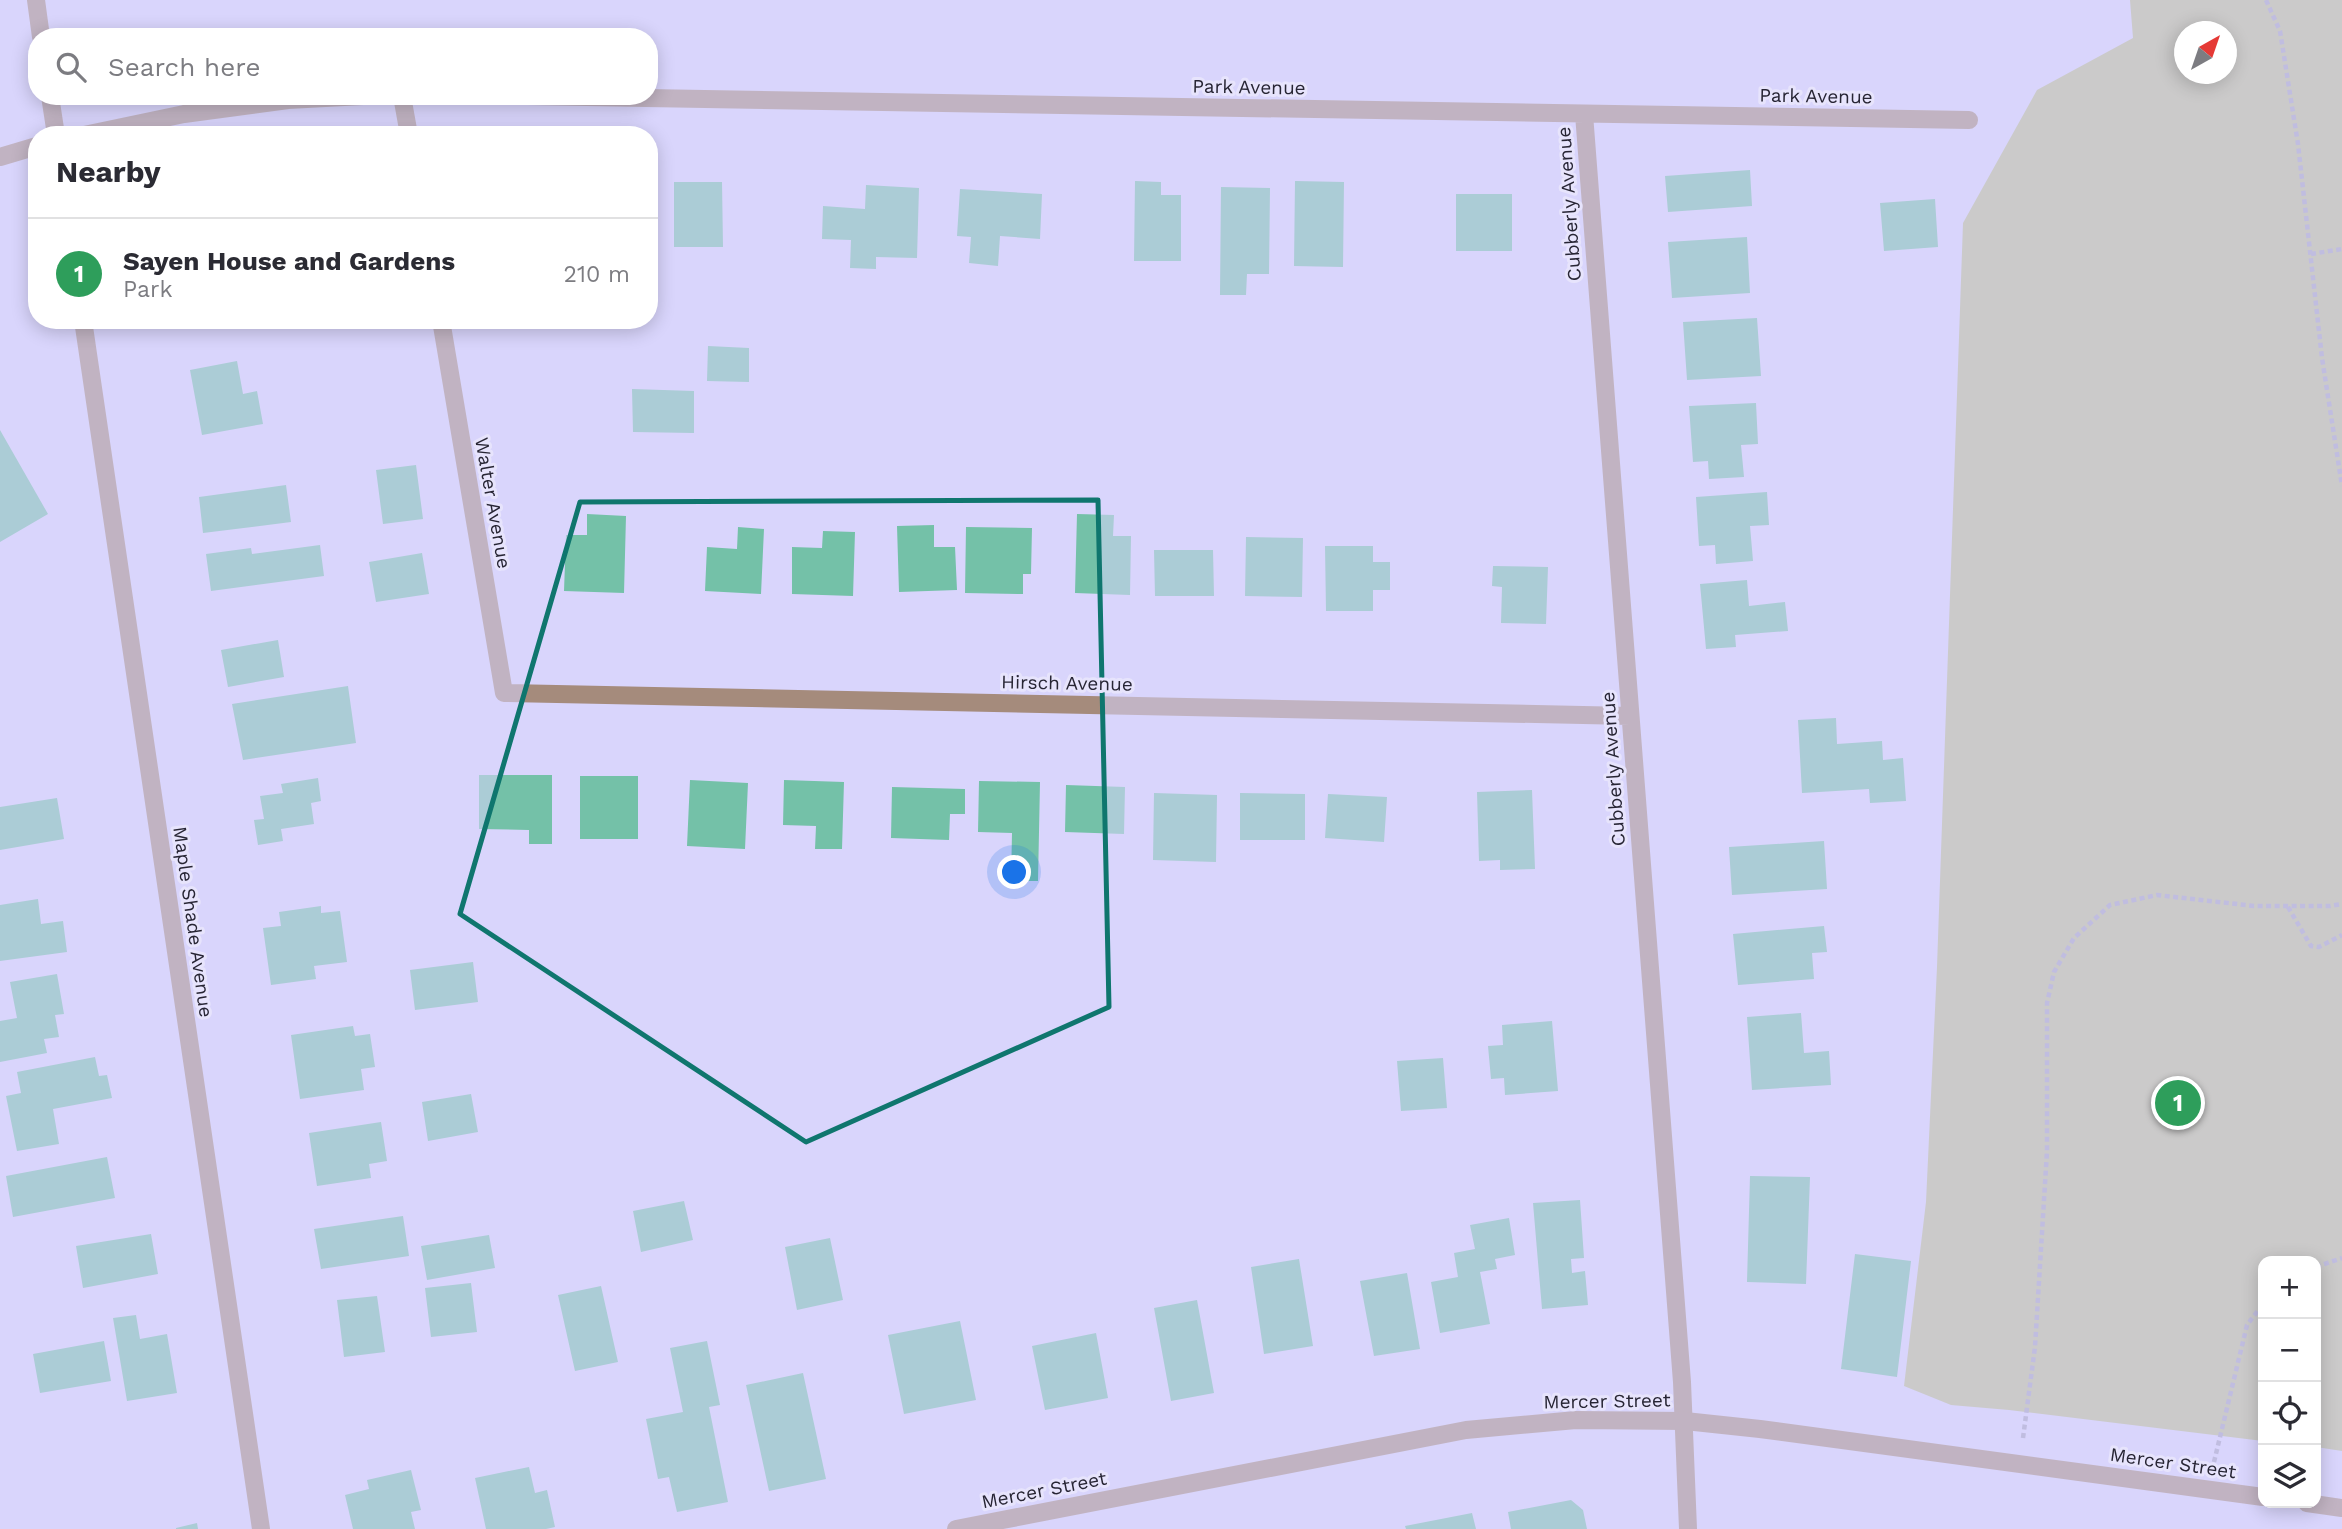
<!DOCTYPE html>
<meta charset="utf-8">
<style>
:root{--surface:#fff;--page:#f7f7f7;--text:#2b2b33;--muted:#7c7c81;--line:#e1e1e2;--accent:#767820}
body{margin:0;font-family:"Work Sans",sans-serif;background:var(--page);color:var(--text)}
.controls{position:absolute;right:21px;bottom:21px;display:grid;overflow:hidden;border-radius:14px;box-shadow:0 4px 18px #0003}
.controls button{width:63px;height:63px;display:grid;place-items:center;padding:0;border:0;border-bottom:2px solid var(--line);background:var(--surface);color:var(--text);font:35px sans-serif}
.compass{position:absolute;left:2174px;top:21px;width:63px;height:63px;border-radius:50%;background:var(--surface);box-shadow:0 4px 18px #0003;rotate:40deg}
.you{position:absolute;left:1015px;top:873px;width:24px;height:24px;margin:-18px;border:5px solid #fff;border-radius:50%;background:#1a73e8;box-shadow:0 0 0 10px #1a73e833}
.badge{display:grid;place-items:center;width:46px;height:46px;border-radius:50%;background:var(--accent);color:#fff;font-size:23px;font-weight:700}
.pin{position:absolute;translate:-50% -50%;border:4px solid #fff;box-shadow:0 2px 7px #0006}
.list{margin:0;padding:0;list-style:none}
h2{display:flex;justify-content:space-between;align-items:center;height:91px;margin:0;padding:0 28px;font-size:30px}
h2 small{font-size:23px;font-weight:400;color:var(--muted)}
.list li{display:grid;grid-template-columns:46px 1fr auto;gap:21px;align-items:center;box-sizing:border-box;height:112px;padding:0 28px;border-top:2px solid var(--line)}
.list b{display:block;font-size:26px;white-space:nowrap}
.list p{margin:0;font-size:23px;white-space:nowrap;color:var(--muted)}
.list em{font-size:23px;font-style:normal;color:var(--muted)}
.icon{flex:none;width:38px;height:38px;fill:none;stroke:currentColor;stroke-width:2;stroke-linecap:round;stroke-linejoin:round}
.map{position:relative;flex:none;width:2342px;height:1529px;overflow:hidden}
.search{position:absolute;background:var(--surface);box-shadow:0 4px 18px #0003;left:28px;top:28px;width:630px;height:77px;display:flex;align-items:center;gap:18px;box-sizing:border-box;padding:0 24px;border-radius:28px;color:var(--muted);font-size:26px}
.panel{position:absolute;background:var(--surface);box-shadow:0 4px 18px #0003;left:28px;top:126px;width:630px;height:203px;border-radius:28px}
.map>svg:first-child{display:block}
.green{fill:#babd8f;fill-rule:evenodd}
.building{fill:#74c1a8}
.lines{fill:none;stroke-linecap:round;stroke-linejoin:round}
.path{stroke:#a39fbf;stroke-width:4.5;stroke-dasharray:5 3.5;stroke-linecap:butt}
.minor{stroke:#a58b7c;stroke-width:18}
.tertiary{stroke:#a58b7c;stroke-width:18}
.marked{fill:none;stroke:#0f766e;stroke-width:5;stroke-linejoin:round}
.labels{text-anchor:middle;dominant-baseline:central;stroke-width:6;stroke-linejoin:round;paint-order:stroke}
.street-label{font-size:19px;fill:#272534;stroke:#e7e4fc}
</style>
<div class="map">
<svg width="2342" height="1529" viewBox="0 0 2342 1529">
<rect width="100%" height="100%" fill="#d9d5fc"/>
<path class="green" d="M 2130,0 L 2342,0 L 2342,1451 L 2316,1447 L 2316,1261 L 2263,1261 L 2263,1441 L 2009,1410 L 1951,1405 L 1904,1386 L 1926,1202 L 1937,967 L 1963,223 L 2037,90 L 2133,38 ZM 2184,32 L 2226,32 L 2226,74 L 2184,74 Z"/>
<path class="building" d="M 1750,170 L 1752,206 L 1668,212 L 1665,176 Z
M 1135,181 L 1161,182 L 1161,195 L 1181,195 L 1181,261 L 1134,261 Z
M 1295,181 L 1344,182 L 1343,267 L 1294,266 Z
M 674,182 L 722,182 L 723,247 L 674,247 Z
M 866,185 L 919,188 L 917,258 L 876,257 L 876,269 L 850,268 L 851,240 L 822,239 L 823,206 L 865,209 Z
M 1221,187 L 1270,188 L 1269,274 L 1247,274 L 1246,295 L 1220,295 Z
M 960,189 L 1042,194 L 1040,239 L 1000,236 L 998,266 L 969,263 L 971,237 L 957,236 Z
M 1456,194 L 1512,194 L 1512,251 L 1456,251 Z
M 1935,199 L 1938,247 L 1884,251 L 1880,203 Z
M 1747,237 L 1750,293 L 1672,298 L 1668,242 Z
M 1757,318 L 1761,376 L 1687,380 L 1683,322 Z
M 708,346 L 749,348 L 749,382 L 707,381 Z
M 237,361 L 243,394 L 257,391 L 263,424 L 202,435 L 190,370 Z
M 632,389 L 694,391 L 694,433 L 633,432 Z
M 1756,403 L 1758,444 L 1741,445 L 1744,477 L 1709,479 L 1708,461 L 1693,462 L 1689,406 Z
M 0,430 L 48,514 L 0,542 Z
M 416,465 L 423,519 L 383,524 L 376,470 Z
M 286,485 L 291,522 L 203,533 L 199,497 Z
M 1767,492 L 1769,525 L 1750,526 L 1753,561 L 1716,564 L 1715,545 L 1699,546 L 1696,497 Z
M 587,514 L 626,516 L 624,593 L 564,591 L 566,535 L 587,535 Z
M 1077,514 L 1114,515 L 1113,536 L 1131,536 L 1130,595 L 1075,593 Z
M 934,525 L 934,547 L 955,547 L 957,590 L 899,592 L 897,526 Z
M 738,527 L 764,529 L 761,594 L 705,591 L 707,547 L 737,549 Z
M 966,527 L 1032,528 L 1031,574 L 1023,574 L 1023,594 L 965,593 Z
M 823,531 L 855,532 L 853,596 L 792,594 L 792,547 L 822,548 Z
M 1246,537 L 1303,538 L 1302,597 L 1245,596 Z
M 320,545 L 324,576 L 211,591 L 206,554 L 251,548 L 252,554 Z
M 1325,546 L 1373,546 L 1373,562 L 1390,562 L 1390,590 L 1373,590 L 1373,611 L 1326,611 Z
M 1154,550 L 1213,550 L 1214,596 L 1155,596 Z
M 422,553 L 429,594 L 376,602 L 369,562 Z
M 1493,566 L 1548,567 L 1546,624 L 1501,623 L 1502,587 L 1492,586 Z
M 1747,580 L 1749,606 L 1785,602 L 1788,631 L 1735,635 L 1736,647 L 1706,649 L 1700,584 Z
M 278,640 L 284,677 L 228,687 L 221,650 Z
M 348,686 L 356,743 L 243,760 L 232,704 Z
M 1836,718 L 1837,744 L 1882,741 L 1883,760 L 1903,758 L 1906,801 L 1870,803 L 1869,789 L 1802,793 L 1798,720 Z
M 479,775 L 552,775 L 552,844 L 529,844 L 529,830 L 479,829 Z
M 580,776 L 638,776 L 638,839 L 580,839 Z
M 318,778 L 321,801 L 311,803 L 314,824 L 281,829 L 283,841 L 258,845 L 254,820 L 264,819 L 260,796 L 283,793 L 281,784 Z
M 690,780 L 748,783 L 745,849 L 687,846 Z
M 784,780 L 844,782 L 842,849 L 815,849 L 816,826 L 783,825 Z
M 979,781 L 1040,782 L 1038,881 L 1011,881 L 1012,833 L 978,832 Z
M 1066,785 L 1125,787 L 1124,834 L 1065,832 Z
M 892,787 L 965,789 L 965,814 L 950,814 L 949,840 L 891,838 Z
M 1532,790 L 1535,869 L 1500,870 L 1500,860 L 1479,861 L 1477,792 Z
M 1154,793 L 1217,795 L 1216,862 L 1153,860 Z
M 1240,793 L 1305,794 L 1305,840 L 1240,840 Z
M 1328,794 L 1387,797 L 1384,842 L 1325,838 Z
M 57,798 L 64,839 L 0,850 L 0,807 Z
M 1824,841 L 1827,889 L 1732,895 L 1729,847 Z
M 38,899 L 41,924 L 63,921 L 67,952 L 0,961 L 0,905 Z
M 321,906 L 321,913 L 340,911 L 347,962 L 314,966 L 316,979 L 271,985 L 263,928 L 281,926 L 279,912 Z
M 1824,926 L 1827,952 L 1812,953 L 1814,979 L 1738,985 L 1733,934 Z
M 473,962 L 478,1002 L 415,1010 L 410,970 Z
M 57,974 L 64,1014 L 55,1015 L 59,1037 L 44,1039 L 47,1053 L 0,1062 L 0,1021 L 17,1018 L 10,982 Z
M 1801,1013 L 1804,1053 L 1829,1051 L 1831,1085 L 1752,1090 L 1747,1017 Z
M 1552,1021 L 1558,1091 L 1505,1095 L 1504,1078 L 1491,1079 L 1488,1046 L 1503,1045 L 1502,1025 Z
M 353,1026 L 355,1036 L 370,1034 L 375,1067 L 361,1069 L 364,1090 L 300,1099 L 291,1035 Z
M 95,1057 L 99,1076 L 107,1075 L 112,1098 L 53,1109 L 59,1144 L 17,1151 L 6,1096 L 21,1093 L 17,1072 Z
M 1443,1058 L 1447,1108 L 1401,1111 L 1397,1061 Z
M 471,1094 L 478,1132 L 428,1141 L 422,1102 Z
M 381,1122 L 387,1161 L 369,1164 L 371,1178 L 317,1186 L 309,1133 Z
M 107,1157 L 115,1198 L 13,1217 L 6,1176 Z
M 1750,1176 L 1810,1177 L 1806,1284 L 1747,1282 Z
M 1580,1200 L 1584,1258 L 1571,1259 L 1572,1273 L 1585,1271 L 1588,1305 L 1542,1309 L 1533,1203 Z
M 684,1201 L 693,1240 L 641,1252 L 633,1211 Z
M 403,1216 L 409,1256 L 321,1269 L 314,1229 Z
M 1509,1218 L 1515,1255 L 1495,1259 L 1497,1269 L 1480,1272 L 1490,1324 L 1440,1333 L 1431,1282 L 1458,1277 L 1454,1253 L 1475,1249 L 1470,1225 Z
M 151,1234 L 158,1274 L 83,1288 L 76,1246 Z
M 489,1235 L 495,1268 L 427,1280 L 421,1246 Z
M 830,1238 L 843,1300 L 797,1310 L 785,1247 Z
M 1855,1254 L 1911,1261 L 1897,1377 L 1841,1369 Z
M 1299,1259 L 1313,1346 L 1264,1354 L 1251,1267 Z
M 1407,1273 L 1420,1349 L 1374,1356 L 1360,1281 Z
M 471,1283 L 477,1332 L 431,1337 L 425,1288 Z
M 601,1286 L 618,1362 L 575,1371 L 558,1295 Z
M 377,1296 L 385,1352 L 344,1357 L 337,1300 Z
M 1197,1300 L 1214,1393 L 1171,1401 L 1154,1308 Z
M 136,1315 L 140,1339 L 167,1334 L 177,1393 L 127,1401 L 113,1318 Z
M 960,1321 L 976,1400 L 904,1414 L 888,1335 Z
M 1096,1333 L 1108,1398 L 1045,1410 L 1032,1346 Z
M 104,1341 L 111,1381 L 40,1393 L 33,1354 Z
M 707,1341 L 720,1405 L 709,1407 L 728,1502 L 677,1512 L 669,1477 L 658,1479 L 646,1419 L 683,1412 L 670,1348 Z
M 803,1373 L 826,1479 L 769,1491 L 746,1385 Z
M 529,1467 L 535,1493 L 547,1490 L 555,1527 L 546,1529 L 486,1529 L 475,1478 Z
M 411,1470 L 421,1510 L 411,1512 L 415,1529 L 353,1529 L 345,1495 L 369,1489 L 367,1480 Z
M 1571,1500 L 1583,1510 L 1587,1529 L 1511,1529 L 1508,1512 Z
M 1472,1513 L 1476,1529 L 1406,1529 L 1405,1526 Z
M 197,1523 L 198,1529 L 176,1529 L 176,1528 Z"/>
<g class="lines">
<path class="path" d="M 2266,0 L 2280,31 L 2298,144 L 2322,358 L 2342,486
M 2311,254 L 2342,249
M 2288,907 L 2311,946 L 2319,947 L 2342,935
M 2316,1267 L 2342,1258
M 2023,1438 L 2035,1347 L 2047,1151 L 2047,1003 L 2054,972 L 2074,938 L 2110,905 L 2157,895 L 2254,906 L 2330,906 L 2342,904
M 2214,1462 L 2247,1325 L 2263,1304"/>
<path class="minor" d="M 36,0 L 41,37
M 50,96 L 56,135
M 402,96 L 409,135
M 528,96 L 1969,120
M 1584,114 L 1682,1382 L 1688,1529
M 84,135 L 184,114 L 288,100 L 363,96
M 0,157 L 37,146
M 83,320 L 261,1529
M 441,320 L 504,693 L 1630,716"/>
<path class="tertiary" d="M 2307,1503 L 2342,1508
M 956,1529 L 1466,1430 L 1576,1420 L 1685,1421 L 1760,1429 L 2263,1497"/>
</g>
<path d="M0 0H2342V1529H0ZM 1098,500 L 1109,1007 L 806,1142 L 460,914 L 580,502 Z" fill="#d9d5fc" fill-opacity=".55" fill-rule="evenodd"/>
<path class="marked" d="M 1098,500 L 1109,1007 L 806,1142 L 460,914 L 580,502 Z"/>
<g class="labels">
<g class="street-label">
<text transform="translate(1249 87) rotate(1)">Park Avenue</text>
<text transform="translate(1816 96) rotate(1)">Park Avenue</text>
<text transform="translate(1569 204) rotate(-94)">Cubberly Avenue</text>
<text transform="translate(493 503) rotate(80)">Walter Avenue</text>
<text transform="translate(1067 683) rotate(1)">Hirsch Avenue</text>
<text transform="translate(1613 769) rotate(-94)">Cubberly Avenue</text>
<text transform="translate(193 922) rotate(82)">Maple Shade Avenue</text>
<text transform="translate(1607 1401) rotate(-1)">Mercer Street</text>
<text transform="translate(2173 1463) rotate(8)">Mercer Street</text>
<text transform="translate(1044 1490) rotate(-11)">Mercer Street</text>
</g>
</g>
</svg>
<div class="controls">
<button>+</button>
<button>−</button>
<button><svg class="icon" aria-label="locate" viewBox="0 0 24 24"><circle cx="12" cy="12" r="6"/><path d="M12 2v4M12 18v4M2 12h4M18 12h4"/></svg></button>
<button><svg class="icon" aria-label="layers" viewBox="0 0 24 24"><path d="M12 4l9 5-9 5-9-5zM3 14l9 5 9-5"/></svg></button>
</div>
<svg class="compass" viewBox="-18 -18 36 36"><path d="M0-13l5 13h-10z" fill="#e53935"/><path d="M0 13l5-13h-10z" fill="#7c7c81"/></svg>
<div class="you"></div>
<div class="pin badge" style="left:2178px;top:1103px;background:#2e9e5b">1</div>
<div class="search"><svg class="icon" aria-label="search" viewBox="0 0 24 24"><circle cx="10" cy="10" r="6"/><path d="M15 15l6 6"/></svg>Search here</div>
<section class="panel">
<h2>Nearby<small></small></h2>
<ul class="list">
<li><span class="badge" style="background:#2e9e5b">1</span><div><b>Sayen House and Gardens</b><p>Park</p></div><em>210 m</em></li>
</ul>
</section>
</div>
